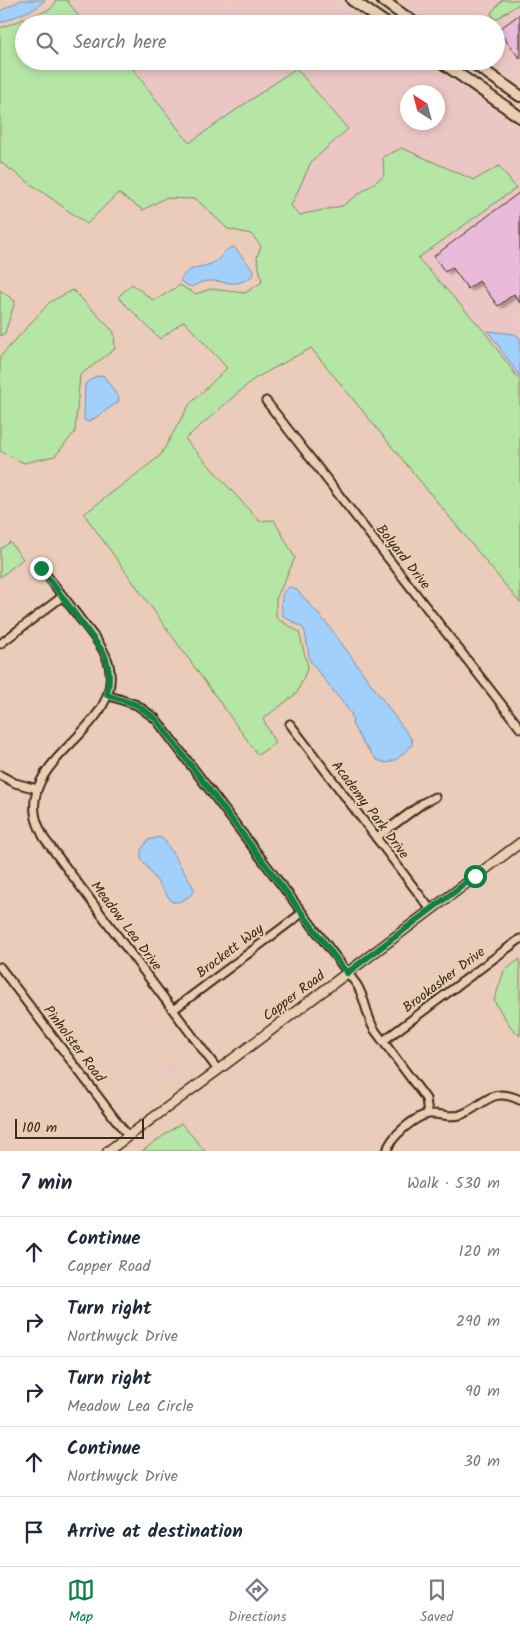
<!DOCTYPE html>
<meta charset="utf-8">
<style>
:root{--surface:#fff;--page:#f6f6f7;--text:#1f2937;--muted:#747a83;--line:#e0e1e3;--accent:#0b8043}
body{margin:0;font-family:Kalam,sans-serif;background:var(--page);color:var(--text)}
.compass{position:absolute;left:400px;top:85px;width:45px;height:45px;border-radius:50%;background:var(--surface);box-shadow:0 2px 8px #0003;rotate:324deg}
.scale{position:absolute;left:15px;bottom:12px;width:129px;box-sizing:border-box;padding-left:5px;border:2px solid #3b2a1e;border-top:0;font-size:14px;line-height:18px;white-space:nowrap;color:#3b2a1e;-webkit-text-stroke:4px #ebcfb2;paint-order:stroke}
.stop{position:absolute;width:15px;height:15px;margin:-11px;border:4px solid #0b8043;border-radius:50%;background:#fff}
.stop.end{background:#0b8043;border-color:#fff;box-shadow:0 1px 5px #0008}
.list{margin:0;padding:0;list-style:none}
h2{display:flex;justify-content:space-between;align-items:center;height:65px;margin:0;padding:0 20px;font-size:21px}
h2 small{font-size:16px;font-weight:400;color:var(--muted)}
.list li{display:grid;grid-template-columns:32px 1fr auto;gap:15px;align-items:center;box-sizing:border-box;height:70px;padding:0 20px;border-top:1px solid var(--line)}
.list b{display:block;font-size:19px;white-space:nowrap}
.list p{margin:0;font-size:16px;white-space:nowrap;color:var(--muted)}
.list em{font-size:16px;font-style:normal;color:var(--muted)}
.icon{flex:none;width:28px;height:28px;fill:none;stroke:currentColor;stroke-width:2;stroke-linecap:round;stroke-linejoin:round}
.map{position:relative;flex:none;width:520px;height:1151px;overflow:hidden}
.search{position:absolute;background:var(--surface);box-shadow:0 2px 8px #0003;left:15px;right:15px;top:15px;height:55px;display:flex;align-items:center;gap:12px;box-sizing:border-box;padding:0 18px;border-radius:28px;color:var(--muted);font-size:19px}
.sheet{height:415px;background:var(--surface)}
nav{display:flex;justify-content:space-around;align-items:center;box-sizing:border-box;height:70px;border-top:1px solid var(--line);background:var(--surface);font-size:14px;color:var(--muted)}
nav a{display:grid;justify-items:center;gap:2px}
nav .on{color:var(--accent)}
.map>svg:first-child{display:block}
.built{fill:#ebc6c4;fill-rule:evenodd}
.green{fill:#b5e6a6;stroke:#788862}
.water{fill:#a2d0fd;stroke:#798ea4}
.building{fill:#eabadb;stroke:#3b2a1e;filter:url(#shadow)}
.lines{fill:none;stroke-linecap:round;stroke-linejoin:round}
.minor-casing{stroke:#3b2a1e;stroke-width:11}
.tertiary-casing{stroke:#3b2a1e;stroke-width:12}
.secondary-casing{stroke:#3b2a1e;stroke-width:14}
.minor{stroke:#ebcfb2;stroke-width:7}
.tertiary{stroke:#ebcfb2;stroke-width:9}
.secondary{stroke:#ebcfb2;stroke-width:10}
.route{stroke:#0b8043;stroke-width:6}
.labels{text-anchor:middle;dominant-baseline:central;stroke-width:4;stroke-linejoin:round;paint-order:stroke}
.street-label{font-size:14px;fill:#3b2a1e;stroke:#ebcfb2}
</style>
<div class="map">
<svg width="520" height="1151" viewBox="0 0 520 1151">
<defs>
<filter id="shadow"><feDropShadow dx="4.5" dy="2.5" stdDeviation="1" flood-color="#0004"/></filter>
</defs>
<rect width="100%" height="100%" fill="#ebcbba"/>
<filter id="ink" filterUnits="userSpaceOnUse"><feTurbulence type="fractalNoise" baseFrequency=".02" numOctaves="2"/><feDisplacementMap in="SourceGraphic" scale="10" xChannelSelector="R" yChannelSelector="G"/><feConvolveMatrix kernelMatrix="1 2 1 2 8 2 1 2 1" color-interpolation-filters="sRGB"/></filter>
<g filter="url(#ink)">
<path class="built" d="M 67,0 L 336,0 L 369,24 L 84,24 Z
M 396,0 L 502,0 L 495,20 L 520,3 L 520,86 L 485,61 L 496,61 L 496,24 L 431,24 Z
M 127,61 L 423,61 L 520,128 L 520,381 L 484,331 L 418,258 L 515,188 L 500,166 L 475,180 L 402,148 L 384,176 L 342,206 L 299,215 L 291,206 L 311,162 L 348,129 L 296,68 L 189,144 ZM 408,92 L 438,92 L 438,122 L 408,122 Z
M 169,1063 L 176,1074 L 167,1081 L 159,1070 Z"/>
<path class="green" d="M 55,0 L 67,0 L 84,24 L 24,24 L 24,61 L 127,61 L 189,143 L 296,68 L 348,129 L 311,162 L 291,206 L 299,215 L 342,206 L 384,176 L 383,157 L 402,148 L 474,180 L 499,166 L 516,188 L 418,258 L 484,331 L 520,381 L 520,603 L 311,348 L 254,379 L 185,439 L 259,521 L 274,520 L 295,558 L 276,599 L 276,618 L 299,632 L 308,667 L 297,693 L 263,719 L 275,743 L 258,755 L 84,514 L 160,456 L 189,405 L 227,368 L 184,321 L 160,339 L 118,297 L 132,284 L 154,301 L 180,285 L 195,294 L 211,289 L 245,293 L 262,282 L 257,257 L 261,246 L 251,234 L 228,229 L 196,199 L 165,198 L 143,210 L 118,193 L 87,224 L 0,162 L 0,28 L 51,9 L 56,2 Z
M 502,0 L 520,0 L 520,3 L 495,20 L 491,13 Z
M 0,290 L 15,301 L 5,333 L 0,336 Z
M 73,290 L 114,332 L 115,349 L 80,375 L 75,432 L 55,456 L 24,463 L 0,451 L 0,357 L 50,302 Z
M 10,542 L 23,559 L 0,577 L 0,549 Z
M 520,959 L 520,1036 L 510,1026 L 494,1001 L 504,971 Z
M 181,1123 L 205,1151 L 142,1151 Z"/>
<path class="water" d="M 21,0 L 45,0 L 36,8 L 0,23 L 0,11 Z
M 234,247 L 253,270 L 254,274 C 234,292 223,277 202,282 C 198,283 194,286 191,287 L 180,281 C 189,263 204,270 216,261 C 223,256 225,248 234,247 Z
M 488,331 L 515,334 L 520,338 L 520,377 Z
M 103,375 L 119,398 L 118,402 L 89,422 L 84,420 L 85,384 L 95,377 Z
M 291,587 L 297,590 L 328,625 L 412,740 L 412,745 L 397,759 L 387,763 L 377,760 L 363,743 L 352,724 L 353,720 L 350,712 L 310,661 L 305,632 L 302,627 L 283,616 C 281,606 279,589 291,587 Z
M 160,837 L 165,841 L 195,890 C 190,897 181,903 172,902 L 141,859 L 141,850 L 148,840 Z"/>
<path class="building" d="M 520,14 L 520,59 L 498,30 Z
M 520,192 L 520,303 L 514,294 L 498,306 L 479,281 L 468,289 L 452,267 L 445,272 L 434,256 Z"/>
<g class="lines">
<g class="minor-casing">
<path id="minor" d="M 266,401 L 520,728
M 41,568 C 54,585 68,602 81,620 C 91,633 105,648 109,665 C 123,728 27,753 35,813 C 36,822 40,830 44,838 L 218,1070
M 0,644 L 63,596
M 107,695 L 137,705 L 156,719 L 357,985 C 366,1000 366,1015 374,1029 L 421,1092 L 426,1099 L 428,1114
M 290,724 L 431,910
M 0,775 L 15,783 L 37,789
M 376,838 L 423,803 L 435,797
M 0,967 L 128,1136
M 173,1010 L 302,913
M 383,1041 L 520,939
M 387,1151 C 390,1137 415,1116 429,1114 C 440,1113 450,1118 460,1115 C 484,1107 490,1085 520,1100"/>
</g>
<g class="tertiary-casing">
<path id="tertiary" d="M 108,1151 L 218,1070 L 520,843"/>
</g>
<g class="secondary-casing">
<path id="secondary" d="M 352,0 L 387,24
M 382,0 L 416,24
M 440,61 L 520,117
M 470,61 L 520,96"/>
</g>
<use href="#minor" class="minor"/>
<use href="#tertiary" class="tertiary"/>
<use href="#secondary" class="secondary"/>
</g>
</g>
<g class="lines" filter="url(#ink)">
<path class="route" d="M 41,568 L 104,653 C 110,668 110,680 107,695 L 137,705 L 156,719 L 347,973 L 475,876"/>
</g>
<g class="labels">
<g class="street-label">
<text transform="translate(403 557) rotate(52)">Bolyard Drive</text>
<text transform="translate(370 810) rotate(53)">Academy Park Drive</text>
<text transform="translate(126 926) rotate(53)">Meadow Lea Drive</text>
<text transform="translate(230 951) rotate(-37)">Brockett Way</text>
<text transform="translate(444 980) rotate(-37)">Brookasher Drive</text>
<text transform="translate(294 996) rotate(-37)">Capper Road</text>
<text transform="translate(74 1044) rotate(53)">Pinholster Road</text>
</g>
</g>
</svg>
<svg class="compass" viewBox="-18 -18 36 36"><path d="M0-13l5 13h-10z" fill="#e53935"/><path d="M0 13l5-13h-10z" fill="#747a83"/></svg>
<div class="scale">100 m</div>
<div class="stop" style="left:475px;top:876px"></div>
<div class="stop end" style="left:41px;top:568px"></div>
<div class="search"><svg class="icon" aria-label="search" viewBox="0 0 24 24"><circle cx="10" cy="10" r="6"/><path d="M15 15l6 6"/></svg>Search here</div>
</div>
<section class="sheet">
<h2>7 min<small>Walk · 530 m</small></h2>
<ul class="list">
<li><svg class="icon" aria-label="ahead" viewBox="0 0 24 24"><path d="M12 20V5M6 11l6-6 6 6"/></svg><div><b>Continue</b><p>Capper Road</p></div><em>120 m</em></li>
<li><svg class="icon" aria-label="right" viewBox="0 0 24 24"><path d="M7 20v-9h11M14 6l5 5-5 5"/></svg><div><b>Turn right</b><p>Northwyck Drive</p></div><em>290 m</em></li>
<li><svg class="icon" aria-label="right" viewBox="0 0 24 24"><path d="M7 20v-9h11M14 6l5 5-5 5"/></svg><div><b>Turn right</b><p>Meadow Lea Circle</p></div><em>90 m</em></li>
<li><svg class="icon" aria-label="ahead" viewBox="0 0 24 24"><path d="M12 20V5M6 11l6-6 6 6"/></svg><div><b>Continue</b><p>Northwyck Drive</p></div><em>30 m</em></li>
<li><svg class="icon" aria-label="arrive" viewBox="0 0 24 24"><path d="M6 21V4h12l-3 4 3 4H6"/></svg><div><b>Arrive at destination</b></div></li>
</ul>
</section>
<nav>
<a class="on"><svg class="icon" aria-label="map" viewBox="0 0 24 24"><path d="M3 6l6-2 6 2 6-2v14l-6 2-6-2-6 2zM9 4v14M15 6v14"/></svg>Map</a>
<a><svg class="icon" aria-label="directions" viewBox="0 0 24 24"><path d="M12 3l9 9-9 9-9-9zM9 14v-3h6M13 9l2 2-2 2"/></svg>Directions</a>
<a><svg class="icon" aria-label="saved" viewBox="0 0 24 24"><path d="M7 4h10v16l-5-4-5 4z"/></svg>Saved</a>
</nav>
